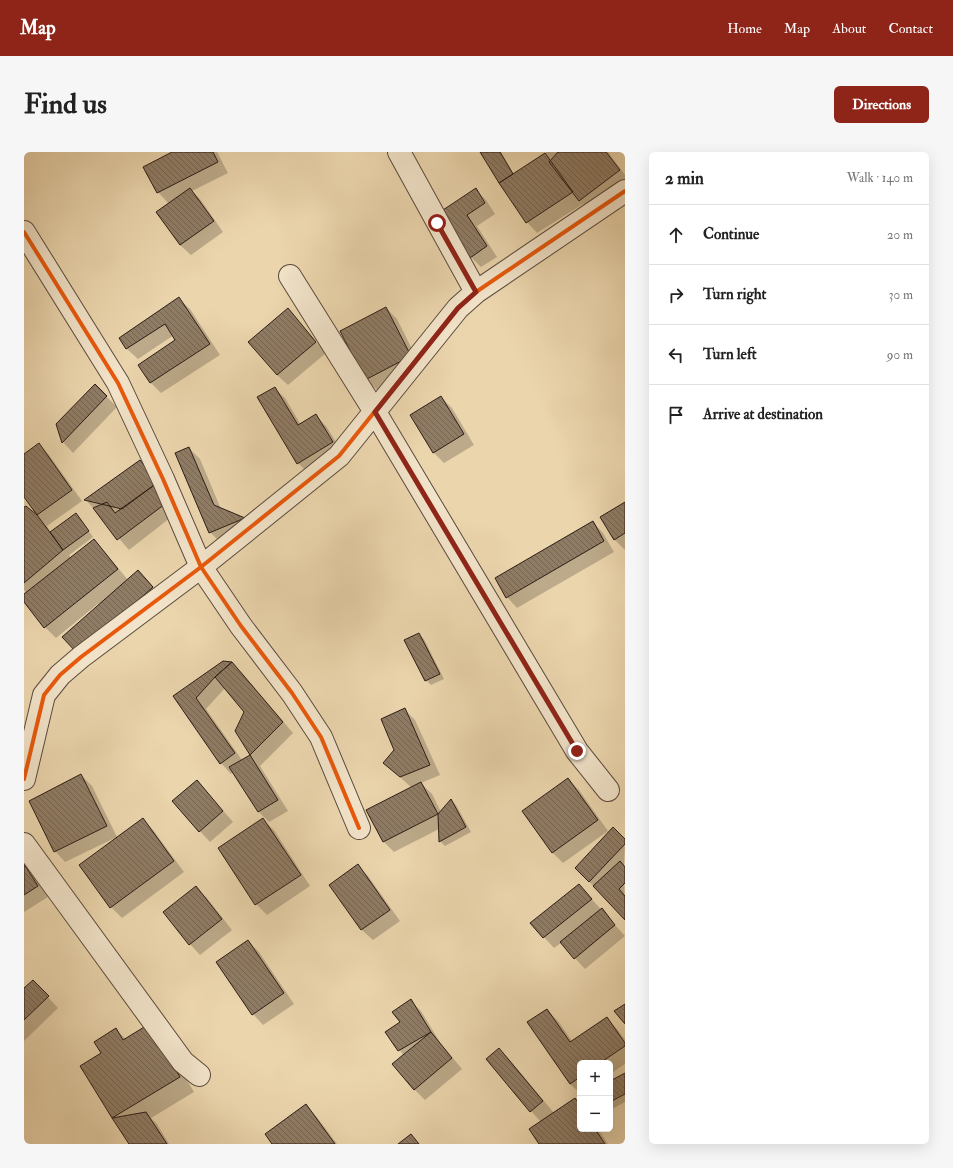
<!DOCTYPE html>
<meta charset="utf-8">
<style>
:root{--surface:#fff;--page:#f6f6f6;--text:#222;--muted:#767676;--line:#e0e0e0;--accent:#8f2418}
body{margin:0;font-family:"IM FELL Double Pica",serif;background:var(--page);color:var(--text)}
.controls{position:absolute;right:12px;bottom:12px;display:grid;overflow:hidden;border-radius:6px;box-shadow:0 4px 16px #0002}
.controls button{width:36px;height:36px;display:grid;place-items:center;padding:0;border:0;border-bottom:1px solid var(--line);background:var(--surface);color:var(--text);font:20px sans-serif}
.stop{position:absolute;width:12px;height:12px;margin:-9px;border:3px solid #8f2418;border-radius:50%;background:#fff}
.stop.end{background:#8f2418;border-color:#fff;box-shadow:0 1px 4px #0008}
.list{margin:0;padding:0;list-style:none}
h2{display:flex;justify-content:space-between;align-items:center;height:52px;margin:0;padding:0 16px;font-size:17px}
h2 small{font-size:13px;font-weight:400;color:var(--muted)}
.list li{display:grid;grid-template-columns:26px 1fr auto;gap:12px;align-items:center;box-sizing:border-box;height:60px;padding:0 16px;border-top:1px solid var(--line)}
.list b{display:block;font-size:15px;white-space:nowrap}
.list em{font-size:13px;font-style:normal;color:var(--muted)}
.icon{flex:none;width:22px;height:22px;fill:none;stroke:currentColor;stroke-width:2;stroke-linecap:round;stroke-linejoin:round}
.map{position:relative;flex:none;width:601px;height:992px;overflow:hidden;border-radius:6px}
header{display:flex;align-items:center;gap:24px;box-sizing:border-box;height:56px;padding:0 20px;background:var(--accent);color:#fff}
header strong{font-size:19px}
nav{display:flex;gap:22px;margin-inline-start:auto;font-size:14px}
.intro{display:flex;align-items:center;justify-content:space-between;box-sizing:border-box;height:96px;padding:0 24px}
h1{margin:0;font-size:28px}
.button{padding:10px 18px;border-radius:6px;background:var(--accent);color:#fff;font-size:14px;font-weight:700}
main{display:flex;gap:24px;padding:0 24px}
aside{flex:1;background:var(--surface);border-radius:6px;box-shadow:0 4px 16px #0002}
.map>svg:first-child{display:block}
.shadow{fill:#0003;fill-rule:evenodd}
.building{fill:url(#building-back-hatch);stroke:#2b1c16}
.lines{fill:none;stroke-linecap:round;stroke-linejoin:round}
.street-casing{stroke:#5b4a3c;stroke-width:24}
.street{stroke:#f2e4ca;stroke-width:22}
.cycleway-casing{stroke:#f2e4ca;stroke-width:6}
.cycleway{stroke:#e8590c;stroke-width:4}
.route{stroke:#8f2418;stroke-width:5}
</style>
<header>
<strong>Map</strong>
<nav><a>Home</a><a>Map</a><a>About</a><a>Contact</a></nav>
</header>
<div class="intro"><h1>Find us</h1><a class="button">Directions</a></div>
<main>
<div class="map">
<svg width="601" height="992" viewBox="0 0 601 992">
<defs>
<pattern id="building-back-hatch" width="6" height="6" patternUnits="userSpaceOnUse"><rect width="6" height="6" fill="#8f7c65"/><path d="M-1 5l2 2M0 0l6 6M5-1l2 2" fill="none" stroke="#756552"/></pattern>
</defs>
<rect width="100%" height="100%" fill="#ebd5ad"/>
<filter id="stains"><feTurbulence type="fractalNoise" baseFrequency=".005" numOctaves="4"/><feColorMatrix values="0 0 0 0 .2 0 0 0 0 .09 0 0 0 0 .02 0 0 0 .5 -.17"/></filter>
<radialGradient id="worn" r=".72"><stop offset=".6" stop-color="#630" stop-opacity="0"/><stop offset="1" stop-color="#630" stop-opacity=".3"/></radialGradient>
<path class="shadow" d="M 150,0 L 193,0 L 204,21 L 168,39 L 176,47 L 199,80 L 167,103 L 156,93 L 133,60 L 145,52 L 134,40 Z
M 457,0 L 477,0 L 490,22 L 522,1 L 522,0 L 584,0 L 601,23 L 601,33 L 566,59 L 559,52 L 513,81 L 503,70 Z
M 452,38 L 462,48 L 471,62 L 453,74 L 473,105 L 457,115 L 447,105 L 417,61 Z
M 155,147 L 166,157 L 196,203 L 137,241 L 127,231 L 115,213 L 153,188 L 150,183 L 114,207 L 103,197 L 96,186 Z
M 362,156 L 373,167 L 397,215 L 353,238 L 342,227 Z
M 264,158 L 302,201 L 264,233 L 253,223 Z
M 71,233 L 93,255 L 49,301 L 39,290 L 33,272 Z
M 250,236 L 261,246 L 277,273 L 292,264 L 302,274 L 319,301 L 285,322 L 274,311 Z
M 417,245 L 428,256 L 450,293 L 420,311 L 409,300 Z
M 15,292 L 25,303 L 58,349 L 23,374 L 27,381 L 57,368 L 69,385 L 45,403 L 47,406 L 70,388 L 80,399 L 104,428 L 124,430 L 139,446 L 65,512 L 76,453 L 75,451 L 32,486 L 21,475 L 0,448 L 0,444 L 3,441 L 0,438 L 0,357 L 16,367 L 0,344 L 0,303 Z
M 165,296 L 176,307 L 197,357 L 220,367 L 197,391 L 186,380 Z
M 116,309 L 127,320 L 151,362 L 105,398 L 62,348 Z
M 601,351 L 601,398 L 590,387 Z
M 569,370 L 579,381 L 590,400 L 493,456 L 483,445 Z
M 395,482 L 400,487 L 420,527 L 407,533 L 402,528 Z
M 208,511 L 219,522 L 269,581 L 236,614 L 264,659 L 245,670 L 235,660 L 209,620 L 207,622 L 197,611 L 150,544 ZM 201,536 L 221,560 L 212,579 L 227,603 L 218,608 L 182,557 Z
M 380,557 L 391,568 L 416,623 L 397,631 L 408,642 L 417,660 L 427,648 L 432,653 L 447,680 L 421,694 L 416,689 L 415,677 L 370,700 L 360,690 L 344,659 L 388,636 L 360,611 L 371,598 Z
M 57,623 L 68,634 L 93,685 L 41,710 L 31,699 Z
M 544,627 L 555,638 L 584,679 L 539,711 L 528,700 Z
M 183,640 L 209,670 L 186,690 L 149,650 Z
M 119,668 L 129,678 L 160,720 L 98,766 L 87,755 Z
M 239,668 L 250,678 L 286,734 L 243,763 L 232,752 Z
M 601,688 L 600,715 L 601,767 L 552,716 Z
M 0,710 L 24,745 L 0,760 Z
M 334,714 L 344,724 L 376,769 L 349,788 L 338,778 L 307,733 Z
M 555,733 L 601,784 L 561,817 L 537,791 L 530,796 L 507,771 Z
M 172,736 L 183,746 L 208,778 L 176,803 L 166,792 Z
M 224,789 L 235,800 L 270,852 L 239,873 L 229,862 Z
M 9,829 L 34,856 L 0,889 L 0,838 Z
M 386,848 L 397,859 L 417,892 L 438,917 L 401,948 L 390,937 L 380,904 L 362,880 L 377,870 Z
M 523,858 L 534,869 L 548,889 L 582,866 L 593,877 L 601,888 L 601,912 L 586,922 L 586,911 L 556,911 L 556,941 L 546,932 Z
M 92,878 L 102,887 L 139,888 L 170,940 L 127,966 L 133,972 L 145,992 L 106,992 L 89,966 L 78,902 Z
M 475,897 L 486,908 L 530,961 L 551,948 L 556,952 L 556,977 L 574,977 L 584,992 L 516,992 L 517,970 L 507,959 Z
M 601,922 L 601,950 L 586,958 L 586,930 Z
M 282,954 L 292,964 L 313,992 L 250,992 Z"/>
<path class="building" d="M 148,0 L 189,0 L 194,10 L 133,41 L 119,15 Z
M 456,0 L 476,0 L 489,22 L 475,31 Z
M 534,0 L 582,0 L 596,18 L 555,49 L 525,10 Z
M 521,1 L 549,40 L 502,71 L 475,31 Z
M 166,36 L 190,69 L 156,93 L 132,60 Z
M 452,36 L 461,51 L 443,63 L 463,94 L 446,106 L 416,60 Z
M 155,145 L 186,192 L 126,231 L 114,213 L 151,188 L 141,172 L 102,197 L 95,186 Z
M 362,155 L 387,204 L 341,228 L 316,179 Z
M 264,156 L 292,190 L 253,223 L 224,190 Z
M 71,232 L 83,244 L 38,291 L 32,272 Z
M 251,235 L 274,273 L 292,262 L 309,290 L 273,312 L 233,245 Z
M 417,244 L 440,282 L 409,301 L 386,263 Z
M 15,291 L 48,338 L 13,363 L 0,345 L 0,302 Z
M 165,295 L 190,353 L 221,366 L 185,381 L 151,301 Z
M 116,308 L 133,331 L 98,357 L 60,348 Z
M 133,331 L 141,352 L 93,388 L 69,356 L 83,350 L 91,361 Z
M 601,350 L 601,381 L 590,388 L 576,365 Z
M 2,354 L 13,363 L 39,398 L 0,431 L 0,355 Z
M 52,361 L 65,379 L 39,398 L 26,380 Z
M 569,369 L 580,389 L 482,446 L 471,426 Z
M 70,387 L 94,417 L 20,476 L 0,450 L 0,442 Z
M 114,418 L 129,435 L 54,502 L 38,485 Z
M 395,481 L 416,522 L 401,529 L 380,488 Z
M 199,509 L 208,510 L 191,525 L 172,546 L 211,601 L 196,612 L 149,544 Z
M 208,510 L 259,570 L 226,603 L 211,579 L 220,560 L 191,525 Z
M 381,556 L 406,613 L 376,625 L 359,611 L 370,598 L 357,567 Z
M 226,603 L 254,648 L 234,660 L 205,615 Z
M 57,622 L 83,674 L 30,700 L 5,649 Z
M 544,626 L 574,668 L 528,701 L 498,659 Z
M 173,628 L 199,659 L 175,680 L 148,649 Z
M 397,630 L 414,662 L 359,690 L 342,658 Z
M 427,647 L 442,675 L 415,690 L 414,662 Z
M 119,666 L 150,709 L 86,756 L 55,713 Z
M 239,666 L 277,723 L 231,753 L 194,696 Z
M 589,675 L 601,687 L 601,692 L 565,730 L 551,716 Z
M 596,709 L 601,715 L 601,731 L 595,737 L 601,744 L 601,768 L 569,734 Z
M 0,712 L 14,734 L 0,743 Z
M 334,712 L 366,758 L 337,778 L 305,733 Z
M 555,732 L 568,747 L 519,786 L 506,771 Z
M 172,734 L 198,767 L 165,793 L 139,760 Z
M 578,756 L 591,773 L 550,807 L 536,790 Z
M 224,788 L 260,841 L 228,863 L 192,810 Z
M 9,828 L 25,844 L 0,868 L 0,836 Z
M 387,847 L 407,880 L 374,899 L 361,880 L 376,870 L 368,860 Z
M 601,852 L 601,872 L 590,859 Z
M 523,857 L 546,890 L 583,865 L 601,891 L 601,894 L 576,911 L 556,911 L 556,925 L 546,932 L 503,870 Z
M 125,872 L 156,925 L 88,966 L 56,914 L 77,901 L 70,890 L 92,876 L 99,888 Z
M 407,880 L 428,906 L 390,938 L 368,912 Z
M 475,896 L 519,949 L 506,960 L 462,907 Z
M 601,921 L 601,942 L 586,950 L 586,929 Z
M 551,946 L 556,953 L 556,977 L 571,977 L 581,992 L 515,992 L 505,977 Z
M 282,952 L 311,992 L 248,992 L 241,982 Z
M 122,960 L 143,992 L 105,992 L 88,966 Z
M 387,982 L 395,992 L 374,992 Z"/>
<g class="lines">
<g class="street-casing">
<path id="street" d="M 375,0 L 452,140
M 0,80 L 94,231 L 139,327 L 177,415 L 217,474 L 268,541 L 297,585 L 335,676
M 266,124 L 351,260 L 553,599 L 584,638
M 0,627 L 20,543 L 36,523 L 57,505 L 177,415 L 315,304 L 434,156 L 452,140 L 601,39
M 0,692 L 159,910 L 175,923"/>
</g>
<use href="#street" class="street"/>
<g class="cycleway-casing">
<path id="cycleway" d="M 0,80 L 94,231 L 139,327 L 177,415 L 217,474 L 268,541 L 297,585 L 335,676
M 0,627 L 20,543 L 36,523 L 57,505 L 177,415 L 315,304 L 434,156 L 452,140 L 601,39"/>
</g>
<use href="#cycleway" class="cycleway"/>
</g>
<g class="lines">
<path class="route" d="M 413,71 L 452,140 L 434,156 L 351,260 L 553,599"/>
</g>
<rect width="100%" height="100%" filter="url(#stains)"/>
<rect width="100%" height="100%" fill="url(#worn)"/>
</svg>
<div class="controls">
<button>+</button>
<button>−</button>
</div>
<div class="stop" style="left:413px;top:71px"></div>
<div class="stop end" style="left:553px;top:599px"></div>
</div>
<aside>
<h2>2 min<small>Walk · 140 m</small></h2>
<ul class="list">
<li><svg class="icon" aria-label="ahead" viewBox="0 0 24 24"><path d="M12 20V5M6 11l6-6 6 6"/></svg><div><b>Continue</b></div><em>20 m</em></li>
<li><svg class="icon" aria-label="right" viewBox="0 0 24 24"><path d="M7 20v-9h11M14 6l5 5-5 5"/></svg><div><b>Turn right</b></div><em>30 m</em></li>
<li><svg class="icon" aria-label="left" viewBox="0 0 24 24"><path d="M17 20v-9H6M10 6l-5 5 5 5"/></svg><div><b>Turn left</b></div><em>90 m</em></li>
<li><svg class="icon" aria-label="arrive" viewBox="0 0 24 24"><path d="M6 21V4h12l-3 4 3 4H6"/></svg><div><b>Arrive at destination</b></div></li>
</ul>
</aside>
</main>
